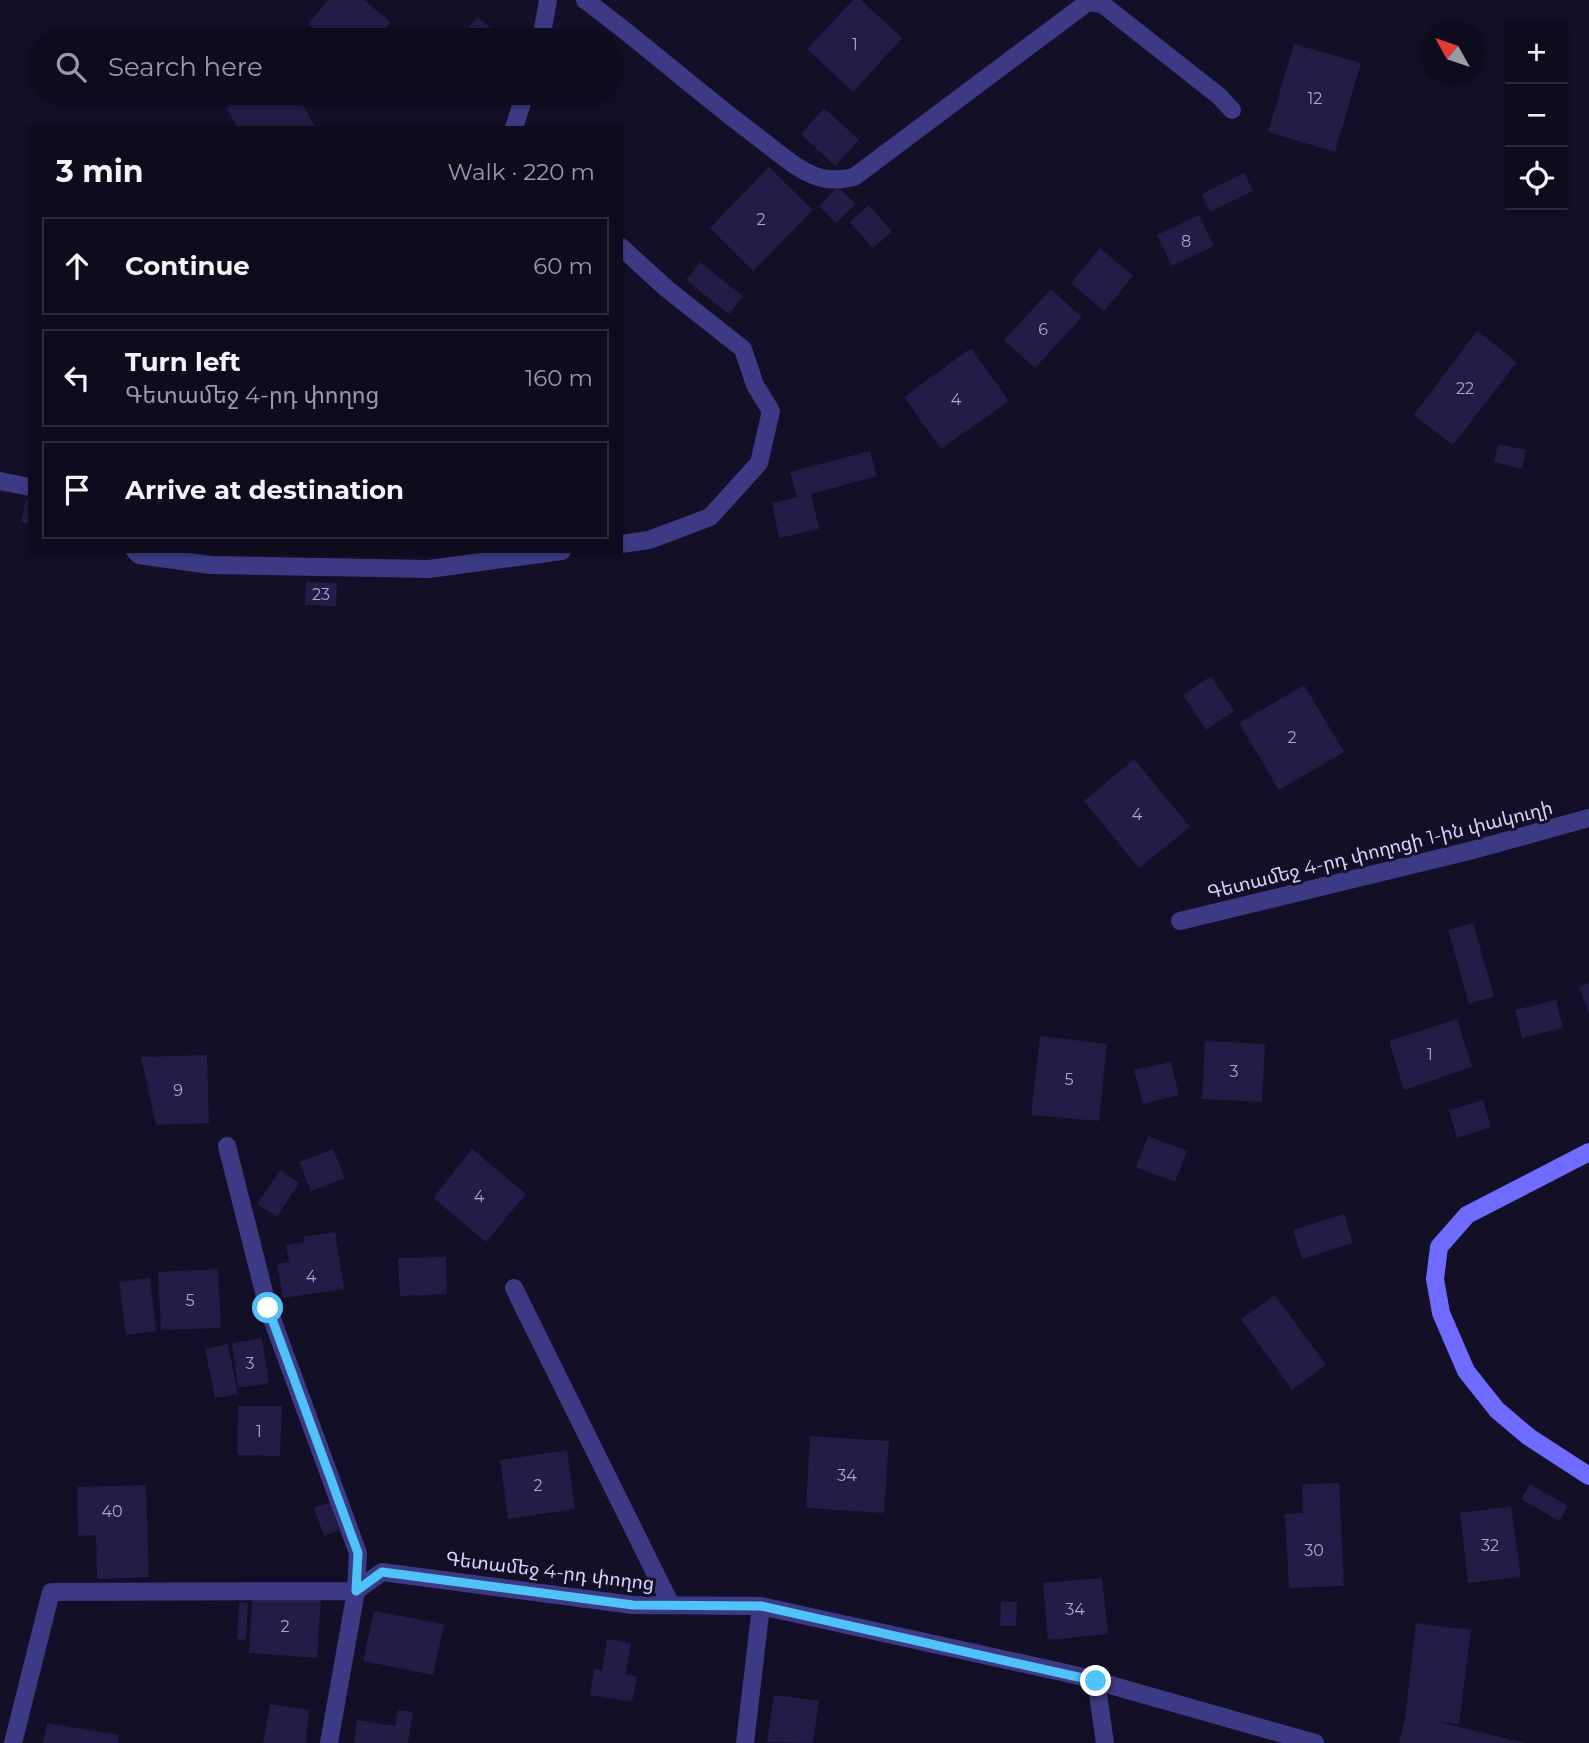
<!DOCTYPE html>
<meta charset="utf-8">
<style>
:root{--surface:#0e0b1c;--page:#171425;--text:#f1f3f6;--muted:#9b9ba3;--line:#2e2b3b}
body{margin:0;font-family:Montserrat,"Noto Sans Armenian",sans-serif;background:var(--page);color:var(--text)}
.controls{position:absolute;right:21px;top:21px;display:grid;overflow:hidden;border-radius:0px;box-shadow:0 2px 5px #0004}
.controls button{width:63px;height:63px;display:grid;place-items:center;padding:0;border:0;border-bottom:2px solid var(--line);background:var(--surface);color:var(--text);font:35px sans-serif}
.compass{position:absolute;left:1421px;top:21px;width:63px;height:63px;border-radius:50%;background:var(--surface);box-shadow:0 2px 5px #0004;rotate:310deg}
.stop{position:absolute;width:21px;height:21px;margin:-16px;border:5px solid #4fc3f7;border-radius:50%;background:#fff}
.stop.end{background:#4fc3f7;border-color:#fff;box-shadow:0 2px 7px #0008}
.list{margin:0;padding:0;list-style:none}
h2{display:flex;justify-content:space-between;align-items:center;height:91px;margin:0;padding:0 28px;font-size:30px}
h2 small{font-size:23px;font-weight:400;color:var(--muted)}
.list li{display:grid;grid-template-columns:46px 1fr auto;gap:21px;align-items:center;box-sizing:border-box;height:98px;margin:0 14px 14px;padding:0 14px;border:2px solid var(--line);border-radius:0px}
.list b{display:block;font-size:26px;white-space:nowrap}
.list p{margin:0;font-size:23px;white-space:nowrap;color:var(--muted)}
.list em{font-size:23px;font-style:normal;color:var(--muted)}
.icon{flex:none;width:38px;height:38px;fill:none;stroke:currentColor;stroke-width:2;stroke-linecap:round;stroke-linejoin:round}
.map{position:relative;flex:none;width:1589px;height:1743px;overflow:hidden}
.search{position:absolute;background:var(--surface);box-shadow:0 2px 5px #0004;left:28px;top:28px;width:595px;height:77px;display:flex;align-items:center;gap:18px;box-sizing:border-box;padding:0 24px;border-radius:38px;color:var(--muted);font-size:26px}
.panel{position:absolute;background:var(--surface);box-shadow:0 2px 5px #0004;left:28px;top:126px;width:595px;height:427px;border-radius:0px}
.map>svg:first-child{display:block}
.building{fill:#241b47}
.lines{fill:none;stroke-linecap:round;stroke-linejoin:round}
.street{stroke:#3d3a85;stroke-width:18}
.secondary{stroke:#6f6bff;stroke-width:18}
.route{stroke:#4fc3f7;stroke-width:9}
.labels{text-anchor:middle;dominant-baseline:central;stroke-width:6;stroke-linejoin:round;paint-order:stroke}
.number-label{font-size:16px;fill:#aca6d1}
.street-label{font-size:19px;fill:#d9d4ff;stroke:#130f26}
</style>
<div class="map">
<svg width="1589" height="1743" viewBox="0 0 1589 1743">
<rect width="100%" height="100%" fill="#130f26"/>
<path class="building" d="M 328,0 L 364,0 L 390,22 L 375,40 L 328,40 L 308,24 Z
M 853,0 L 861,0 L 902,38 L 853,92 L 807,49 Z
M 477,17 L 506,40 L 459,40 Z
M 1294,44 L 1361,63 L 1335,152 L 1268,132 Z
M 252,93 L 296,93 L 316,128 L 238,128 L 226,108 Z
M 824,108 L 859,140 L 835,166 L 801,134 Z
M 769,167 L 813,210 L 753,271 L 710,228 Z
M 1244,173 L 1253,191 L 1210,212 L 1201,194 Z
M 838,187 L 856,204 L 836,223 L 819,206 Z
M 869,205 L 892,232 L 873,248 L 850,222 Z
M 1199,215 L 1214,246 L 1172,266 L 1157,235 Z
M 1100,248 L 1133,276 L 1104,311 L 1071,283 Z
M 700,262 L 743,296 L 729,314 L 686,280 Z
M 1051,289 L 1082,317 L 1035,368 L 1004,340 Z
M 1477,331 L 1517,362 L 1453,445 L 1414,415 Z
M 971,348 L 1009,401 L 941,449 L 904,397 Z
M 1498,444 L 1526,450 L 1522,469 L 1494,462 Z
M 870,451 L 877,476 L 811,494 L 819,529 L 779,538 L 772,503 L 797,497 L 790,472 Z
M 26,499 L 30,500 L 30,524 L 21,522 Z
M 306,582 L 337,583 L 336,606 L 305,605 Z
M 1211,676 L 1234,711 L 1206,730 L 1183,695 Z
M 1304,685 L 1344,752 L 1279,790 L 1239,723 Z
M 1134,759 L 1190,827 L 1139,868 L 1084,801 Z
M 1473,923 L 1494,996 L 1469,1004 L 1448,930 Z
M 1589,983 L 1589,1013 L 1579,987 Z
M 1556,1000 L 1563,1028 L 1522,1038 L 1515,1010 Z
M 1457,1019 L 1472,1067 L 1404,1090 L 1389,1041 Z
M 1040,1036 L 1107,1044 L 1099,1121 L 1031,1115 Z
M 1205,1041 L 1265,1044 L 1262,1102 L 1202,1099 Z
M 207,1055 L 209,1123 L 156,1125 L 141,1057 Z
M 1171,1062 L 1179,1095 L 1143,1104 L 1134,1070 Z
M 1483,1100 L 1491,1127 L 1457,1138 L 1449,1110 Z
M 1148,1136 L 1187,1151 L 1175,1182 L 1136,1167 Z
M 333,1149 L 345,1178 L 311,1191 L 299,1162 Z
M 472,1149 L 526,1194 L 486,1242 L 433,1198 Z
M 280,1170 L 299,1183 L 277,1217 L 257,1204 Z
M 1344,1214 L 1353,1243 L 1302,1259 L 1293,1230 Z
M 335,1232 L 344,1289 L 283,1298 L 277,1264 L 289,1262 L 286,1245 L 304,1242 L 303,1237 Z
M 446,1257 L 447,1294 L 400,1296 L 398,1258 Z
M 218,1269 L 221,1328 L 161,1330 L 158,1272 Z
M 150,1278 L 156,1331 L 126,1335 L 119,1282 Z
M 1275,1295 L 1326,1365 L 1292,1390 L 1241,1319 Z
M 262,1338 L 269,1383 L 238,1388 L 232,1343 Z
M 228,1344 L 238,1394 L 215,1398 L 205,1349 Z
M 238,1406 L 282,1406 L 280,1456 L 237,1455 Z
M 810,1436 L 889,1441 L 884,1513 L 806,1508 Z
M 567,1450 L 575,1509 L 508,1519 L 500,1460 Z
M 1339,1483 L 1344,1586 L 1289,1588 L 1285,1514 L 1303,1513 L 1302,1484 Z
M 1530,1484 L 1568,1506 L 1559,1521 L 1521,1499 Z
M 146,1485 L 149,1577 L 97,1579 L 96,1535 L 78,1536 L 77,1487 Z
M 330,1503 L 339,1530 L 324,1536 L 314,1508 Z
M 1511,1506 L 1521,1577 L 1468,1583 L 1460,1513 Z
M 1102,1578 L 1108,1634 L 1048,1640 L 1043,1583 Z
M 321,1599 L 317,1658 L 249,1653 L 252,1600 Z
M 1001,1601 L 1017,1602 L 1016,1626 L 1000,1626 Z
M 239,1602 L 248,1603 L 246,1640 L 237,1639 Z
M 374,1611 L 444,1624 L 433,1675 L 363,1661 Z
M 1416,1623 L 1471,1630 L 1459,1724 L 1439,1722 L 1525,1743 L 1399,1743 L 1405,1718 Z
M 607,1639 L 631,1643 L 626,1674 L 637,1676 L 632,1702 L 590,1695 L 594,1669 L 602,1670 Z
M 774,1695 L 819,1701 L 813,1743 L 767,1742 Z
M 270,1704 L 309,1710 L 306,1743 L 263,1743 Z
M 398,1710 L 413,1712 L 408,1743 L 354,1743 L 357,1720 L 395,1726 Z
M 47,1723 L 119,1735 L 118,1743 L 43,1743 Z"/>
<g class="lines">
<path class="street" d="M 585,0 C 646,45 702,96 763,141 C 780,154 801,173 822,178 C 833,181 844,179 854,177 L 1088,2 L 1102,4 L 1219,96 L 1232,110
M 541,40 L 548,0
M 514,128 L 525,93
M 621,247 L 667,289 L 743,349 L 755,385 L 771,411 L 759,463 L 710,517 L 649,540 L 621,544
M 0,481 L 30,487
M 135,551 L 139,555 L 210,565 L 429,569 L 562,551
M 1180,921 L 1469,851 L 1589,818
M 227,1146 L 268,1308 L 358,1553 L 356,1591 L 329,1743
M 514,1288 L 671,1605
M 1096,1681 L 1105,1743
M 13,1743 L 51,1592 L 356,1591 L 382,1572 L 633,1605 L 761,1606 L 1075,1675 L 1315,1743
M 745,1743 L 761,1606"/>
<path class="secondary" d="M 1589,1152 L 1467,1215 L 1439,1247 L 1435,1279 L 1441,1313 L 1466,1371 L 1497,1410 L 1529,1437 L 1589,1476"/>
</g>
<g class="lines">
<path class="route" d="M 268,1308 L 358,1553 L 356,1591 L 382,1572 L 633,1605 L 761,1606 L 1096,1681"/>
</g>
<g class="labels">
<g class="number-label">
<text x="855" y="44">1</text>
<text x="1315" y="98">12</text>
<text x="761" y="219">2</text>
<text x="1186" y="241">8</text>
<text x="1043" y="329">6</text>
<text x="1465" y="388">22</text>
<text x="956" y="399">4</text>
<text x="321" y="594">23</text>
<text x="1292" y="737">2</text>
<text x="1137" y="814">4</text>
<text x="1430" y="1054">1</text>
<text x="1234" y="1071">3</text>
<text x="1069" y="1079">5</text>
<text x="178" y="1090">9</text>
<text x="479" y="1196">4</text>
<text x="311" y="1276">4</text>
<text x="190" y="1300">5</text>
<text x="250" y="1363">3</text>
<text x="259" y="1431">1</text>
<text x="847" y="1475">34</text>
<text x="538" y="1485">2</text>
<text x="112" y="1511">40</text>
<text x="1490" y="1545">32</text>
<text x="1314" y="1550">30</text>
<text x="1075" y="1609">34</text>
<text x="285" y="1626">2</text>
</g>
<g class="street-label">
<text transform="translate(1380 850) rotate(-14)">Գետամեջ 4-րդ փողոցի 1-ին փակուղի</text>
<text transform="translate(550 1571) rotate(7)">Գետամեջ 4-րդ փողոց</text>
</g>
</g>
</svg>
<div class="controls">
<button>+</button>
<button>−</button>
<button><svg class="icon" aria-label="locate" viewBox="0 0 24 24"><circle cx="12" cy="12" r="6"/><path d="M12 2v4M12 18v4M2 12h4M18 12h4"/></svg></button>
</div>
<svg class="compass" viewBox="-18 -18 36 36"><path d="M0-13l5 13h-10z" fill="#e53935"/><path d="M0 13l5-13h-10z" fill="#9b9ba3"/></svg>
<div class="stop" style="left:268px;top:1308px"></div>
<div class="stop end" style="left:1096px;top:1681px"></div>
<div class="search"><svg class="icon" aria-label="search" viewBox="0 0 24 24"><circle cx="10" cy="10" r="6"/><path d="M15 15l6 6"/></svg>Search here</div>
<section class="panel">
<h2>3 min<small>Walk · 220 m</small></h2>
<ul class="list">
<li><svg class="icon" aria-label="ahead" viewBox="0 0 24 24"><path d="M12 20V5M6 11l6-6 6 6"/></svg><div><b>Continue</b></div><em>60 m</em></li>
<li><svg class="icon" aria-label="left" viewBox="0 0 24 24"><path d="M17 20v-9H6M10 6l-5 5 5 5"/></svg><div><b>Turn left</b><p>Գետամեջ 4-րդ փողոց</p></div><em>160 m</em></li>
<li><svg class="icon" aria-label="arrive" viewBox="0 0 24 24"><path d="M6 21V4h12l-3 4 3 4H6"/></svg><div><b>Arrive at destination</b></div></li>
</ul>
</section>
</div>
